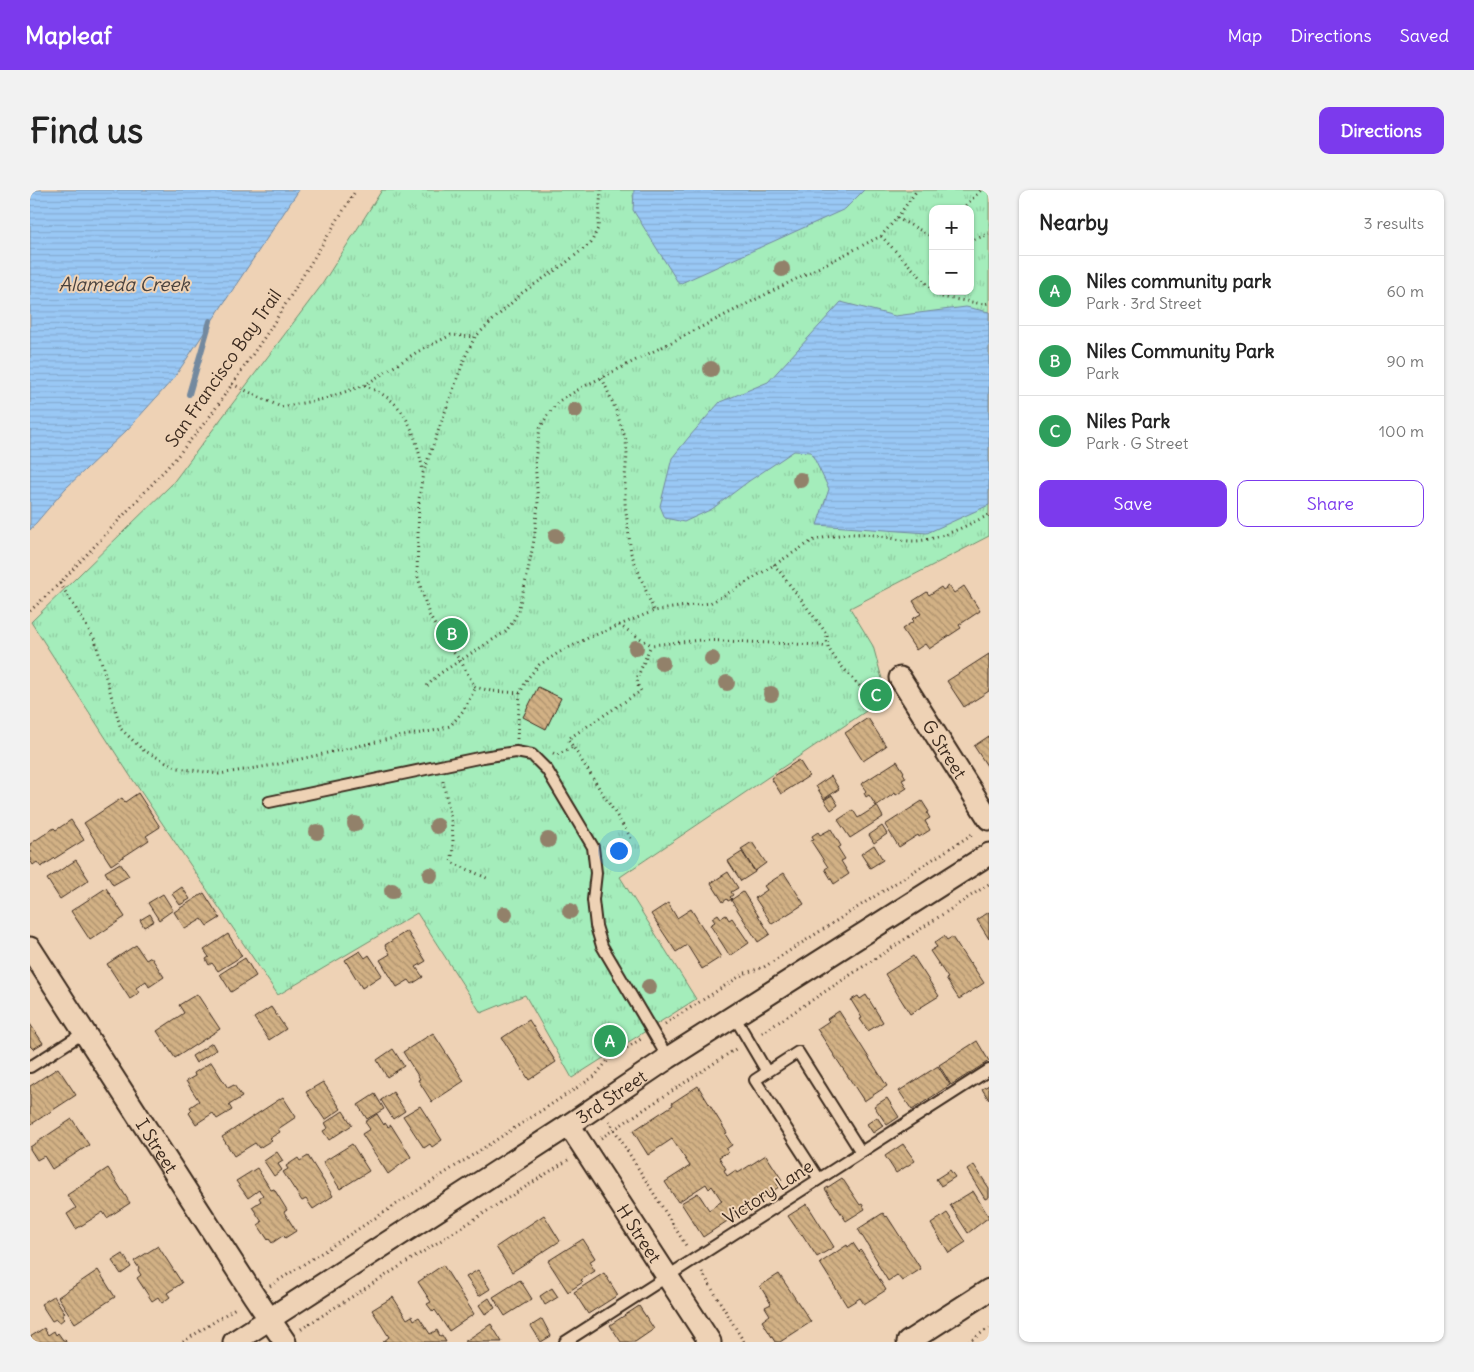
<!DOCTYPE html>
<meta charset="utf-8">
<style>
:root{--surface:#fff;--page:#f2f2f2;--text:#222;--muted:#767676;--line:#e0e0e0;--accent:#7c3aed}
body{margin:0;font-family:Delius,sans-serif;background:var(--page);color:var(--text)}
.controls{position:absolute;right:15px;top:15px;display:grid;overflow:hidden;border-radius:10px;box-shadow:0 1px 4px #0004}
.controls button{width:45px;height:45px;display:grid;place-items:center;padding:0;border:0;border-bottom:1px solid var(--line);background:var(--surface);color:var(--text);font:25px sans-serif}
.you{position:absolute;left:588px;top:660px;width:18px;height:18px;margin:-12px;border:4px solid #fff;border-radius:50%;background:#1a73e8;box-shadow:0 0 0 8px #1a73e833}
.badge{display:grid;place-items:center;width:32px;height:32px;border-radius:50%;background:var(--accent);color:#fff;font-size:16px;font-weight:700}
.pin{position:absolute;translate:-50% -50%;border:2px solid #fff;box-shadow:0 1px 5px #0006}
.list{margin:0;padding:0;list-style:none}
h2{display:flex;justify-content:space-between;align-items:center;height:65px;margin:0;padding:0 20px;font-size:21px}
h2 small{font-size:16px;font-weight:400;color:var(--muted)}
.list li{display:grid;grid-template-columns:32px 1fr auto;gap:15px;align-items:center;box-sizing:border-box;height:70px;padding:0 20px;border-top:1px solid var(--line)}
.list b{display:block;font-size:19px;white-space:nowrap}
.list p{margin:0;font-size:16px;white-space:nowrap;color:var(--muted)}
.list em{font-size:16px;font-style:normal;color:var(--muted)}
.actions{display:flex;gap:10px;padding:15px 20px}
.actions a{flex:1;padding:11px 0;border:1px solid var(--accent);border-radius:10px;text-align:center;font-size:18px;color:var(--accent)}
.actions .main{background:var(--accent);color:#fff}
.map{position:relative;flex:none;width:959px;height:1152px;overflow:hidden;border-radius:10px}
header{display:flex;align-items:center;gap:30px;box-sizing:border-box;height:70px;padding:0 25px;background:var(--accent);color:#fff}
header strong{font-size:24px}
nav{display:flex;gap:28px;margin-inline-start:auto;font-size:18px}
.intro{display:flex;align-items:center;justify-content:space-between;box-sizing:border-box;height:120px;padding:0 30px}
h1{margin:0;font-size:35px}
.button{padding:12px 22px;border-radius:10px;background:var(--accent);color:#fff;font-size:18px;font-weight:700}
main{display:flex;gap:30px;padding:0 30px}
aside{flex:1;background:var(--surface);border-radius:10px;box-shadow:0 1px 4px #0004}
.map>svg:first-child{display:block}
.park{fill:url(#park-tufts);stroke:#708c6c;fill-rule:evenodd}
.water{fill:url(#water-rules);stroke:#73899f}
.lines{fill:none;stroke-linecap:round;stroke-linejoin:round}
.stream{stroke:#73899f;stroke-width:6}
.building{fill:url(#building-back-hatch);stroke:#3b2a1e}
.lane-casing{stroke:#3b2a1e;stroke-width:14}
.street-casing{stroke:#3b2a1e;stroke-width:25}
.path{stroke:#3b2a1e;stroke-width:3;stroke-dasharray:1 4;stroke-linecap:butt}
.lane{stroke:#eed2b5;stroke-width:10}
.street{stroke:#eed2b5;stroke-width:21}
.tree{fill:#92816b}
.labels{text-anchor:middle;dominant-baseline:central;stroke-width:4;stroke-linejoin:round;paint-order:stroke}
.street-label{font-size:18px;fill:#3b2a1e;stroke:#eed2b5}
.water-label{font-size:19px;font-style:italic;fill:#49423e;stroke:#eed2b5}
</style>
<header>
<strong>Mapleaf</strong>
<nav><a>Map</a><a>Directions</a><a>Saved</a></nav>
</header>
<div class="intro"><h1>Find us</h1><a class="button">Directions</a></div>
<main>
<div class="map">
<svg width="959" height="1152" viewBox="0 0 959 1152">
<defs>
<pattern id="park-tufts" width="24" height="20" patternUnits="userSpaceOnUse" patternTransform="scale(1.25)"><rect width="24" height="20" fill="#a4edbb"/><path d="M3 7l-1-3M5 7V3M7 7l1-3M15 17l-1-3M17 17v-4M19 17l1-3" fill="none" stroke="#8ecba0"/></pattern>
<pattern id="water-rules" width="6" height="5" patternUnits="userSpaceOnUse" patternTransform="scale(1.25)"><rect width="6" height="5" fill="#99c8f5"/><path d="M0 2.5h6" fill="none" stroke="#85acd2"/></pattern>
<pattern id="building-back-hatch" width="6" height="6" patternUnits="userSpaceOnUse" patternTransform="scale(1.25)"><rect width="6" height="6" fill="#d2b185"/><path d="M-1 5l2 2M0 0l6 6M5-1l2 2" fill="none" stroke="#ac906c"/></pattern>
</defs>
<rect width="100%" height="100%" fill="#eed2b5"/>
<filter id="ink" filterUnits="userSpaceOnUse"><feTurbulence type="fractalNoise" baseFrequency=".02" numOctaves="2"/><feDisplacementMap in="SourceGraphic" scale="10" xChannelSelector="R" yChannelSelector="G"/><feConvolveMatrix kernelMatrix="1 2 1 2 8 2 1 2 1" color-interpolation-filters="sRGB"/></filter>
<g filter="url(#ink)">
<path class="park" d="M 352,0 L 959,0 L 959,346 L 820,418 L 843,456 L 857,507 L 590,687 L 666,809 L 542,888 L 495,805 L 451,823 L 387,723 L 248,805 L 99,584 L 1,432 L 142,294 L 291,96 ZM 903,19 L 940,19 L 940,101 L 903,101 Z"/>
<path class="water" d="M 0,0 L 269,0 L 144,188 L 97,240 L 35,299 L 0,340 Z
M 604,0 L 834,0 L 815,19 L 649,94 L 603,20 Z
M 811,112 L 865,126 L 936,117 L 959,122 L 959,315 L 897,343 L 787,335 L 799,299 L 781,262 L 764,261 L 719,291 L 682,319 L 654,332 L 635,328 L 630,316 L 642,268 L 659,247 L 690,212 L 738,192 Z"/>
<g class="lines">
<path class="stream" d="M 159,204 L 180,131"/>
</g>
<path class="building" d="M 919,396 L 924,403 L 934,396 L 950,421 L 929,435 L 931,438 L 899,459 L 895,454 L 886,460 L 872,439 L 884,431 L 882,429 L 891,424 L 883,411 L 897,402 L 899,405 L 911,397 L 913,400 Z
M 959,464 L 959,501 L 934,517 L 917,491 Z
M 508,497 L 531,508 L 516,539 L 493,527 Z
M 838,528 L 856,556 L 833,571 L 815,543 Z
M 959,546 L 959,579 L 944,556 Z
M 769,570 L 779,586 L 751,604 L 741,588 Z
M 867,571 L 874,582 L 873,583 L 876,588 L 872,590 L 877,598 L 866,605 L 865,603 L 846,616 L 839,605 L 836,607 L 834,603 L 836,601 L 831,594 Z
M 801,586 L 809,599 L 794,609 L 786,596 Z
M 108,603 L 130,637 L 116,646 L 119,650 L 81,675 L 54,633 L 92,608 L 95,612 Z
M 802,605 L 808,615 L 801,620 L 794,610 Z
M 892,611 L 899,622 L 897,623 L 900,628 L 895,631 L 900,640 L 889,647 L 888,645 L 869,657 L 855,635 Z
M 847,616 L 853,627 L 820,648 L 808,630 L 823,620 L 828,628 Z
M 41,630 L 54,650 L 11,677 L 7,672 L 3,675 L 0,670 L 0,663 L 2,662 L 0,660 L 0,654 L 24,638 L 26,640 Z
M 852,636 L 857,644 L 844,653 L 839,645 Z
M 801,639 L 811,656 L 808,658 L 815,669 L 811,671 L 819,684 L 804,694 L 795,679 L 798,677 L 781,651 L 784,650 L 782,646 L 788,642 L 790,645 Z
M 722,652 L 736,673 L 725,681 L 711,659 Z
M 844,655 L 853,670 L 840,678 L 831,664 Z
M 712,662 L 725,682 L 711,691 L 698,671 Z
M 46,670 L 59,690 L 30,709 L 17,689 Z
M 90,673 L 99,686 L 83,695 L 75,682 Z
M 698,682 L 708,698 L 701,702 L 703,705 L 700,707 L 702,709 L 698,711 L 697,709 L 693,712 L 681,693 Z
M 754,683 L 774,714 L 742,734 L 725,708 L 737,700 L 734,696 Z
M 152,697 L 160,709 L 150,715 L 142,704 Z
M 76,698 L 95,727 L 60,750 L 41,721 Z
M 713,702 L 740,744 L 728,752 L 701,710 Z
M 174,703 L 190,728 L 177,736 L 172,729 L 155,739 L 144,722 Z
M 133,704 L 143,720 L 129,730 L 118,713 Z
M 638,713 L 647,728 L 661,719 L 691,767 L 672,779 L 657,755 L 646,762 L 621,724 Z
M 959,722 L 959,749 L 947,730 Z
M 120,724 L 124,731 L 114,737 L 110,730 Z
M 688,724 L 691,728 L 696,725 L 699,730 L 702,728 L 719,753 L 700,766 L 680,735 L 685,732 L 682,728 Z
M 377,741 L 396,771 L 386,777 L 393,787 L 382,794 L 379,790 L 367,797 L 350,770 L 360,764 L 355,755 Z
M 198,744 L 212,766 L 188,781 L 182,773 L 179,775 L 176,769 L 179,767 L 174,760 Z
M 914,746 L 917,750 L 922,747 L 939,773 L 940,772 L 954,793 L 929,809 L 916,789 L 918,788 L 900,761 L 907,757 L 904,753 Z
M 106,755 L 116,770 L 121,767 L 134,787 L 119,797 L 116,791 L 106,798 L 109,803 L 100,809 L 77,774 Z
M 330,761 L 335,768 L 339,765 L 352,785 L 332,798 L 315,770 Z
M 883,766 L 909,806 L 880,824 L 855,784 Z
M 215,768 L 226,786 L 201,802 L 190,784 Z
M 167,804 L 190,839 L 145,868 L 127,841 L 154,823 L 149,815 Z
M 836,805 L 853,832 L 838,841 L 830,829 L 832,828 L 821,810 L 828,806 L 830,809 Z
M 241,817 L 256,839 L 239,850 L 224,828 Z
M 809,821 L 857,896 L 834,911 L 787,839 L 799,831 L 797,829 Z
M 499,830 L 526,872 L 499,890 L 472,848 Z
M 0,834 L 13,853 L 3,859 L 0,856 Z
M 403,843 L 434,891 L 402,912 L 388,890 L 390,889 L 373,862 Z
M 947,851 L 959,871 L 921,895 L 909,875 Z
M 182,853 L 186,860 L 166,873 L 162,866 Z
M 363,859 L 374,876 L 357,887 L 347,870 Z
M 181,872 L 198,898 L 204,895 L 212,907 L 199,915 L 202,920 L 187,929 L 183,923 L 166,934 L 159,923 L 162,920 L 160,917 L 169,911 L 156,891 L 165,886 L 164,883 Z
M 908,876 L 920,895 L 882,920 L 869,901 Z
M 28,878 L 46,905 L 0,935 L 0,896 Z
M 293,892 L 311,919 L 295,930 L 276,902 Z
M 959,895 L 959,910 L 952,899 Z
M 668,896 L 697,943 L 695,944 L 702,955 L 696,959 L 698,962 L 689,967 L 696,979 L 694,980 L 697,986 L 706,980 L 708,983 L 736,965 L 752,990 L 747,994 L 749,997 L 673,1047 L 651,1013 L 668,1003 L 679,1020 L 692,1011 L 682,996 L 679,999 L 676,994 L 648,1012 L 635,992 L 660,976 L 642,949 L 618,965 L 603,941 L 643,915 L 642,913 Z
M 363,902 L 375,921 L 363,929 L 351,910 Z
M 345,904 L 354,919 L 337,929 L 328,915 Z
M 253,907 L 266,927 L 248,939 L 250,942 L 240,948 L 242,950 L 229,958 L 225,953 L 204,966 L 192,947 Z
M 857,908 L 869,927 L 857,935 L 844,916 Z
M 390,916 L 412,950 L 402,957 L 400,954 L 394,958 L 373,926 Z
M 313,921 L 322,935 L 299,950 L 293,941 L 298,938 L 295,933 Z
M 347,924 L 354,935 L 355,933 L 358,937 L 361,935 L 381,967 L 358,984 L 332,944 L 340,939 L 335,932 Z
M 847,927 L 853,936 L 843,943 L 837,934 Z
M 42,929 L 59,955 L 22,979 L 14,966 L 7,970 L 0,959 L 0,957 Z
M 322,954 L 339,981 L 310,999 L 293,972 Z
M 873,954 L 885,971 L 866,983 L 855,966 Z
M 247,962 L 253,971 L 248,974 L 252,980 L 244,986 L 234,971 Z
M 278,966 L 303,1006 L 283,1019 L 276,1009 L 272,1011 L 253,982 L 258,979 L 256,976 L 268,968 L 270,971 Z
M 944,975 L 959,998 L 959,1007 L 955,1009 L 937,980 Z
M 78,978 L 100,1013 L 77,1028 L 73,1022 L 46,1039 L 37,1024 L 46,1018 L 37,1005 Z
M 227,978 L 241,1000 L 244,999 L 257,1020 L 254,1022 L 266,1041 L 255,1048 L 254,1045 L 242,1053 L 239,1049 L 238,1050 L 228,1035 L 232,1032 L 222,1017 L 231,1011 L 229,1008 L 233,1005 L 229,1000 L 218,1008 L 206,991 Z
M 920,980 L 925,987 L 911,996 L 906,989 Z
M 812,988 L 830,1015 L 832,1014 L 835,1019 L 816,1031 L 795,999 Z
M 943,1001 L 959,1027 L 938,1043 L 920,1015 Z
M 777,1014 L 804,1057 L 787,1067 L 772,1044 L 771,1045 L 758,1026 Z
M 853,1023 L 856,1027 L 857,1026 L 891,1079 L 872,1091 L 867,1085 L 858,1091 L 847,1073 L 848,1072 L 828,1039 Z
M 917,1023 L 936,1052 L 919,1063 L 901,1034 Z
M 514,1025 L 530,1051 L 482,1082 L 466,1057 Z
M 553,1049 L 565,1068 L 559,1072 L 565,1081 L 551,1090 L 553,1092 L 538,1102 L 518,1071 Z
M 823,1053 L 829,1062 L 831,1060 L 856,1100 L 834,1114 L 830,1108 L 817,1116 L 790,1073 L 817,1055 L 818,1057 Z
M 128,1056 L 152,1093 L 137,1103 L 140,1107 L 132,1113 L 128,1107 L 122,1111 L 107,1088 L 111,1085 L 108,1080 L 109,1078 L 104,1071 Z
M 93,1064 L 101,1077 L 91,1084 L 82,1071 Z
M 413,1075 L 444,1124 L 419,1141 L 405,1120 L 403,1122 L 397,1114 L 401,1112 L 388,1092 Z
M 68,1080 L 85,1107 L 45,1133 L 28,1107 Z
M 448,1080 L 460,1099 L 449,1106 L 436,1087 Z
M 574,1083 L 588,1105 L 558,1124 L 544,1102 Z
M 749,1084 L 781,1132 L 750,1152 L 745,1152 L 732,1131 L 740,1125 L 735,1117 L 741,1114 L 730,1096 Z
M 490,1090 L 502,1109 L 475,1126 L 463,1107 Z
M 522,1098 L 528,1107 L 515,1115 L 510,1106 Z
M 24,1106 L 35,1123 L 32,1125 L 34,1129 L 29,1133 L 26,1129 L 22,1131 L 11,1114 Z
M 363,1107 L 377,1129 L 382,1126 L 384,1130 L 389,1127 L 400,1144 L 407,1140 L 410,1146 L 412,1145 L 416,1152 L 353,1152 L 359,1147 L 342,1120 Z
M 459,1108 L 465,1118 L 455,1124 L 449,1115 Z
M 609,1116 L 624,1139 L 605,1152 L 591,1152 L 580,1135 Z
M 512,1129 L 521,1146 L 511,1152 L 501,1136 Z
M 461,1134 L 472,1152 L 434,1152 Z
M 14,1138 L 18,1145 L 24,1141 L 26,1145 L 28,1143 L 33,1150 L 35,1149 L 36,1152 L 1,1152 L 0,1147 Z"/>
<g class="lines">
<g class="lane-casing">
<path id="lane" d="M 239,612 L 453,567 L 486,562 L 502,565 L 517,580 L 563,657 L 566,683 L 563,710 L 566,736 L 572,756 L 638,868
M 704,826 L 737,882
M 0,877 L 55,842
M 789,989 L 725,890 L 768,862 L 831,962
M 535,1152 L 959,880"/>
</g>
<g class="street-casing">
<g id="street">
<path id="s1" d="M 870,488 L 959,629"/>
<path id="s2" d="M 0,758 L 224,1106 L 255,1152"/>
<path id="s3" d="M 539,935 L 680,1152"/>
<path id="s4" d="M 204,1152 L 539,935 L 638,868 L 959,664"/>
<path d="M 878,1152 L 959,1100"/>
</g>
</g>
<path class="path" d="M 932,19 L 951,0
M 867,28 L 903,47
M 851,46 L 903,100
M 940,51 L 959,44
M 904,101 L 911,107 L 954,114 L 959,113
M 572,188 L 585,218 L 596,250 L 597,265 L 595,287 L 595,313 L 601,363 L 624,421
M 202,194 L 251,217 L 294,209 L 335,195 L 387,162 L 421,145 L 445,147
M 335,195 C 344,200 355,205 362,211 C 382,229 388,256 393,281
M 744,374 L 797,444 C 797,447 797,452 798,456 C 801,467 828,494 837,504 L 845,503 L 853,498
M 30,393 L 65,450 L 91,539 L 113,560 L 148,578 L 189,584 L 244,575 L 368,547 L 408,540 L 420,536 L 433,521 L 446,497
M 0,421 L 30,393 L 90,329 L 145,269 L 181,225 L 240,139 L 326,0
M 589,435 L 621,455 L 671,450 L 788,455 L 798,457
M 397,496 L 409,484 L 475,442 L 482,433 L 488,421 L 497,386 L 504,350 L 508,314 L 505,270 L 510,238 L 519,223 L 529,211 L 551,198 L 851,46 L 867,28 L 887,0
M 490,503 L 461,501 L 445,497 L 430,470 L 415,452 L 399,425 L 387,384 L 389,309 L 393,283 L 435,167 L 445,147 L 492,103 L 533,75 L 561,53 L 568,38 L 571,0
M 487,549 L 490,503 L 497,489 L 509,475 L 530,462 L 558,448 L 624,421 L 649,417 L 680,413 L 709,397 L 782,351 C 801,345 823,342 843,345 C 857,346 872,352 886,351 C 912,349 935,336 959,325
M 523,563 L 527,565 L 543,557
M 413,591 C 418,617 427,645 421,672 L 459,689
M 601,648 L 538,549 L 611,501 L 607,494 L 608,486 L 621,455
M 635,834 L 715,783 L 734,777 L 944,643
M 732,843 L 959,694
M 579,931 L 657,1057
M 571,948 L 707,858
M 672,1082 L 714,1152
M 240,1096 L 565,886 L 579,869 L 611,849
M 271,1139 L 538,970
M 153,1152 L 207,1117
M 938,1152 L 959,1138"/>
<use href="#lane" class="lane"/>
<use href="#street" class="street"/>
</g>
<g class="tree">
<circle cx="752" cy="79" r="8"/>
<circle cx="681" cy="179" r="8"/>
<circle cx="545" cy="220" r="8"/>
<circle cx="770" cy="290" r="8"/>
<circle cx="526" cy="346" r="8"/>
<circle cx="606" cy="458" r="8"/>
<circle cx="682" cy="469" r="8"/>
<circle cx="632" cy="473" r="8"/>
<circle cx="697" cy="493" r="8"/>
<circle cx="741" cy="504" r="8"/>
<circle cx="325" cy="634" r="8"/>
<circle cx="407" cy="636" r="8"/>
<circle cx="287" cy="642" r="8"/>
<circle cx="518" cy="650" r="8"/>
<circle cx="400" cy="685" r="8"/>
<circle cx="362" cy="701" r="8"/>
<circle cx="540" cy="721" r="8"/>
<circle cx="475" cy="724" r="8"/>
<circle cx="619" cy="797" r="8"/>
</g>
</g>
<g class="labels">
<g class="street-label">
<text transform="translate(193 178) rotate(-55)">San Francisco Bay Trail</text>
<text stroke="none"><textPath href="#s1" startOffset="84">G Street</textPath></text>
<text stroke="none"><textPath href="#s4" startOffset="450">3rd Street</textPath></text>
<text stroke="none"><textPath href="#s2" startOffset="235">I Street</textPath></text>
<text transform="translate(738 1002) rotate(-33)">Victory Lane</text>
<text stroke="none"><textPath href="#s3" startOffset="129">H Street</textPath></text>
</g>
<g class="water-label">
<text x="94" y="94">Alameda Creek</text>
</g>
</g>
</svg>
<div class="controls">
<button>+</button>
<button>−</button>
</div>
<div class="you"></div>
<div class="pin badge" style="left:580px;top:851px;background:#2e9e5b">A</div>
<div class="pin badge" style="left:422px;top:444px;background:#2e9e5b">B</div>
<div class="pin badge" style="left:846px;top:505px;background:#2e9e5b">C</div>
</div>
<aside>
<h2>Nearby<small>3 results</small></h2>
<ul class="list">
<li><span class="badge" style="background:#2e9e5b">A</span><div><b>Niles community park</b><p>Park · 3rd Street</p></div><em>60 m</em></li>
<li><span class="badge" style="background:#2e9e5b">B</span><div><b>Niles Community Park</b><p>Park</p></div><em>90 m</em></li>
<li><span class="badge" style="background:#2e9e5b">C</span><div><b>Niles Park</b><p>Park · G Street</p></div><em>100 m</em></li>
</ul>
<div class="actions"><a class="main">Save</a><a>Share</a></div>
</aside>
</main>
